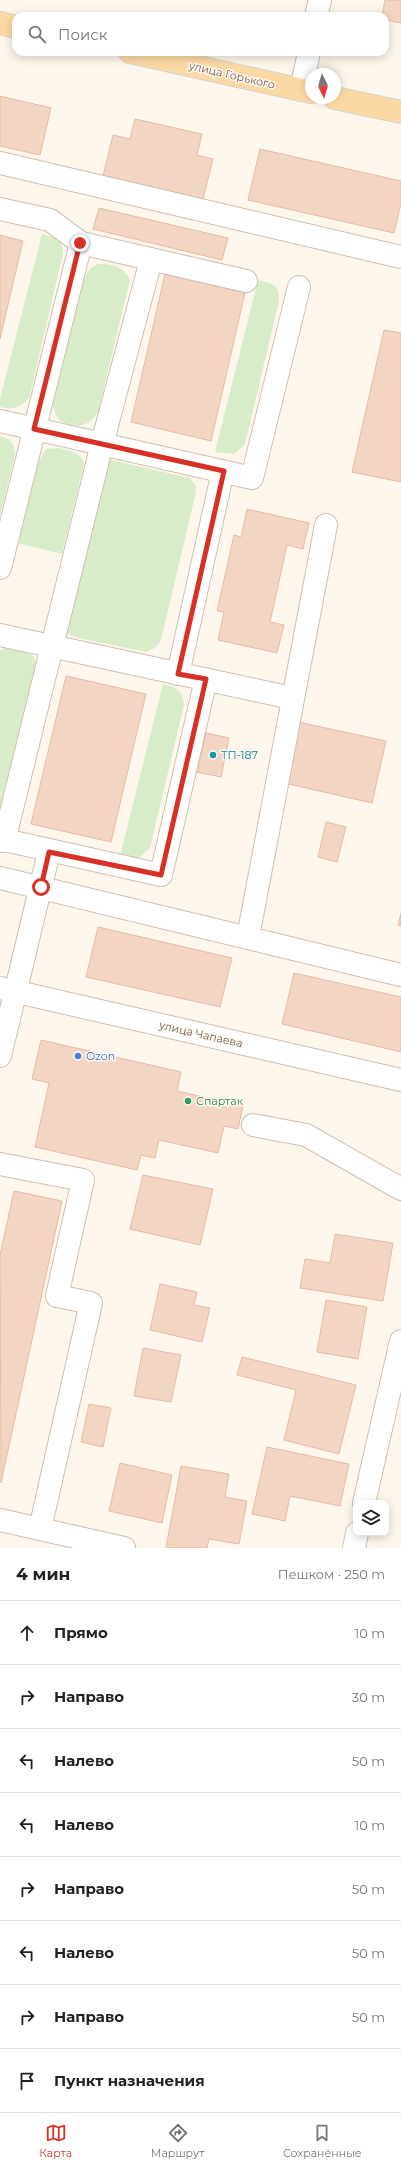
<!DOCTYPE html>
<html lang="ru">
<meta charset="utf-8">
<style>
:root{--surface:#fff;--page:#f2f2f2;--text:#222;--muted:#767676;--line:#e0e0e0;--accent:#d93025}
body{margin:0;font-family:Montserrat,sans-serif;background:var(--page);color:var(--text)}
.controls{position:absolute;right:12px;bottom:12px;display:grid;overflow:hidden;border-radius:8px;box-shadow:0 2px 10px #0003}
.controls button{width:36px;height:36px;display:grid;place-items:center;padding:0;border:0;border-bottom:1px solid var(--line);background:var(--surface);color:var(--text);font:20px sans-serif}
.compass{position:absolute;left:305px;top:68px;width:36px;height:36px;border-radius:50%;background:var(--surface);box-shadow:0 2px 10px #0003;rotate:175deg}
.stop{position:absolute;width:12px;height:12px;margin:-9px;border:3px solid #d93025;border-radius:50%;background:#fff}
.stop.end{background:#d93025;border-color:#fff;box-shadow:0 1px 4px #0008}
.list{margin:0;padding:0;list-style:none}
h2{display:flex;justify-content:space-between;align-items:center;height:52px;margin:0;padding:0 16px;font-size:17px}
h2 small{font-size:13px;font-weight:400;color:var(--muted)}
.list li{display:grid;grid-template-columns:26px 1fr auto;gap:12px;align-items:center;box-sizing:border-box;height:64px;padding:0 16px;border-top:1px solid var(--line)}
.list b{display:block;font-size:15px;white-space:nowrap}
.list em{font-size:13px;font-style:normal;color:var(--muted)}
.icon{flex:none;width:22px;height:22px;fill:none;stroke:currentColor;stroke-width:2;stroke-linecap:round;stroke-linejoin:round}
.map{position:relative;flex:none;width:401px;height:1548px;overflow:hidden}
.search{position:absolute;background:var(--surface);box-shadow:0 2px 10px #0003;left:12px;right:12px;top:12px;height:44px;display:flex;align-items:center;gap:10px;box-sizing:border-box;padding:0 14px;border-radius:12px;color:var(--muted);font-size:15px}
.sheet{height:564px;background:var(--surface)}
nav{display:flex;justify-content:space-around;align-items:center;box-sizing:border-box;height:56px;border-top:1px solid var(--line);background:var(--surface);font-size:11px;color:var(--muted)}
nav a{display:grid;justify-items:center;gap:2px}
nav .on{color:var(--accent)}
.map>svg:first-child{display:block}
.green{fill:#d8ecc9}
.building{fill:#f3d5c3;stroke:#e6bba3}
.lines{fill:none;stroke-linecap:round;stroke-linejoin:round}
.minor-casing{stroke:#d1beb0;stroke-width:24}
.major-casing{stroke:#dad1cd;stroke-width:24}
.minor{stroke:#fff;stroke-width:22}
.major{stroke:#fbd9a5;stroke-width:22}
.route{stroke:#d93025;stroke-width:5}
.culture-dot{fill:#0f9aa8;stroke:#fffaf3;stroke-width:1.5}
.shop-dot{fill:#3f7fe0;stroke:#fffaf3;stroke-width:1.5}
.leisure-dot{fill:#2e9e5b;stroke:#fffaf3;stroke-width:1.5}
.labels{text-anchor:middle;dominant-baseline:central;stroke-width:3;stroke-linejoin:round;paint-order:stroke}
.street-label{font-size:11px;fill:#7a5c4d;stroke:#fffaf3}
.culture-label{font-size:11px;fill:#0d838f;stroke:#fffaf3;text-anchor:start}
.shop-label{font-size:11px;fill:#366cbe;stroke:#fffaf3;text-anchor:start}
.leisure-label{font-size:11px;fill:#27864d;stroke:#fffaf3;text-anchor:start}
</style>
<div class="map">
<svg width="401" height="1548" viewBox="0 0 401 1548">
<rect width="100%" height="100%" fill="#fdf6ec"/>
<path class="green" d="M 42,234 C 56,238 63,238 63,254 L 29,398 C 20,408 13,410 0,407 L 0,399 Z
M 98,264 C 113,264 123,266 130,280 L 98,412 C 89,427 73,430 58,419 L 52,404 L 84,278 L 91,268 Z
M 258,280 C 273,284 279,283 279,301 L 245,444 L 234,454 L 215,452 Z
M 0,436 C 11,439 15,443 15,455 L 0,516 Z
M 58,448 C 69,451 81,451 84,464 L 62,554 L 17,543 L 37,464 L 46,449 Z
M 111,460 L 190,478 L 196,486 L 196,492 L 161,640 L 156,647 L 146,652 L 79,638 L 70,635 L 65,630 L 103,461 Z
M 16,647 L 33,656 L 37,664 L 0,817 L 0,651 L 5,648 Z
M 163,684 C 177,688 183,690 184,705 L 150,848 L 138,859 L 120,856 Z"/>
<path class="building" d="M 385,0 L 401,0 L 401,23 L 385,20 L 385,16 L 382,16 Z
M 0,96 L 51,108 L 40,155 L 0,146 Z
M 135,119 L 202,134 L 197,155 L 213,159 L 203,199 L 103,176 L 113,135 L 130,139 Z
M 260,149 L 401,181 L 401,203 L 394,233 L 248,200 Z
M 99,208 L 228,238 L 222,260 L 93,229 Z
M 0,235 L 23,241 L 0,339 Z
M 165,274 L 245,293 L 211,441 L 131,422 Z
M 384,330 L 401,333 L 401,482 L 352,472 Z
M 247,509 L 309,523 L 303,549 L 287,545 L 270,622 L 284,625 L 277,653 L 218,640 L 224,612 L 217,611 L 234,535 L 241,537 Z
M 66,676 L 146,694 L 111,842 L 31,824 Z
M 298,722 L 386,741 L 372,803 L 284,783 Z
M 206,733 L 229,738 L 221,777 L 197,772 Z
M 326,822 L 346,827 L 337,862 L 318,857 Z
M 401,913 L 401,926 L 398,925 Z
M 98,927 L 232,958 L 220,1007 L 86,977 Z
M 294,973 L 401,997 L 401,1052 L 282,1024 Z
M 41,1040 L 181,1072 L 177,1091 L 243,1106 L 238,1129 L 224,1126 L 218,1153 L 159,1140 L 155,1158 L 141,1155 L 137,1170 L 35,1147 L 49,1083 L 32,1079 Z
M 143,1175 L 213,1189 L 200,1245 L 130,1229 Z
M 14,1191 L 62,1201 L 1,1483 L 0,1255 Z
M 335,1234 L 393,1243 L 383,1301 L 300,1288 L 305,1259 L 330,1263 Z
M 160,1284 L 197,1292 L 194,1305 L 210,1308 L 202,1342 L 150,1330 Z
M 326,1300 L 367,1307 L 358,1359 L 317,1352 Z
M 143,1348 L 181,1355 L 171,1402 L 134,1396 Z
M 242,1357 L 356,1385 L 339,1454 L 284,1440 L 296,1390 L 237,1375 Z
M 89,1404 L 111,1408 L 103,1447 L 81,1442 Z
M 267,1447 L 349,1464 L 340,1506 L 290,1496 L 285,1521 L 252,1514 Z
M 120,1463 L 172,1475 L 162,1523 L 109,1511 Z
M 181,1466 L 229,1474 L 225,1497 L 247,1501 L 239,1544 L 209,1539 L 207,1548 L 166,1548 Z"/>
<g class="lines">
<g class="minor-casing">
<path id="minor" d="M 316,16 L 320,0
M 301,90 L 309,52
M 0,163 L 401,257
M 0,209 L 50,220 L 81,243 L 246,281
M 0,421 L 252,478 L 299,287
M 0,568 L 81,243
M 0,635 L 292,698
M 178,674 L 223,471
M 0,839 L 161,875 L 206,679
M 4,841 L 102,444 L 151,260
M 0,878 L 401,975
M 248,937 L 326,525
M 0,988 L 401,1080
M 0,1056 L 49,852
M 253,1125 L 306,1135 L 401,1189
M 0,1164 L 83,1180 L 57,1296 L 91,1303 L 40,1529
M 364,1503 L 401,1341
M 0,1520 L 124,1548
M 354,1548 L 357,1533"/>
</g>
<g class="major-casing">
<path id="major" d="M 0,23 L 16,27
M 130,52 L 311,92
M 335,98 L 401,112"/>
</g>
<use href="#minor" class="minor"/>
<use href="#major" class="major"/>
</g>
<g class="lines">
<path class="route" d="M 41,887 L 49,852 L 161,875 L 206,679 L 178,674 L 224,471 L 34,429 L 80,243"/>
</g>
<circle class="culture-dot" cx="213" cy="755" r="4"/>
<circle class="shop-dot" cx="78" cy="1056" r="4"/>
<circle class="leisure-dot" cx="188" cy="1101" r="4"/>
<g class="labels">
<g class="street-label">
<text transform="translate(232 75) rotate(13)">улица Горького</text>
<text transform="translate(201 1034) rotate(13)">улица Чапаева</text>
</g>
<g class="culture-label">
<text x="221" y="755">ТП-187</text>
</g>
<g class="shop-label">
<text x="86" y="1056">Ozon</text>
</g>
<g class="leisure-label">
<text x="196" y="1101">Спартак</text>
</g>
</g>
</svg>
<div class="controls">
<button><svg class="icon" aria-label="layers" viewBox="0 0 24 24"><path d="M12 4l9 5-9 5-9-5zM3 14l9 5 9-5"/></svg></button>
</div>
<svg class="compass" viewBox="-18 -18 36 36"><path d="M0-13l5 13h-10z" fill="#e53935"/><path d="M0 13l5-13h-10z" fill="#767676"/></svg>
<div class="stop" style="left:41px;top:887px"></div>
<div class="stop end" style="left:80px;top:243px"></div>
<div class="search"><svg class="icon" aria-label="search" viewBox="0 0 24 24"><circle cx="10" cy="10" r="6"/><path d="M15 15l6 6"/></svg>Поиск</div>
</div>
<section class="sheet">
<h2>4 мин<small>Пешком · 250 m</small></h2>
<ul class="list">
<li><svg class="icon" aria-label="ahead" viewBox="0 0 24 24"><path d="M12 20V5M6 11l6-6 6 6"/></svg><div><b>Прямо</b></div><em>10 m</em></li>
<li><svg class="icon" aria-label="right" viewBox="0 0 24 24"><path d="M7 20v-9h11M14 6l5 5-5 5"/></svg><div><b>Направо</b></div><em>30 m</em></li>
<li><svg class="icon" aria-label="left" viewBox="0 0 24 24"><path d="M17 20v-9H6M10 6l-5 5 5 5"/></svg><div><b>Налево</b></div><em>50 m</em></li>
<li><svg class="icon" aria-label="left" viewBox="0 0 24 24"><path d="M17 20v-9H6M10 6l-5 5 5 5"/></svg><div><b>Налево</b></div><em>10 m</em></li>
<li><svg class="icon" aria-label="right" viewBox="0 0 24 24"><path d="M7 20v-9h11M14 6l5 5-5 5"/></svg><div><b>Направо</b></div><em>50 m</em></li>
<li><svg class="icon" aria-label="left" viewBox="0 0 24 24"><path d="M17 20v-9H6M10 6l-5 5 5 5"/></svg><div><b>Налево</b></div><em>50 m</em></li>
<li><svg class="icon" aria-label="right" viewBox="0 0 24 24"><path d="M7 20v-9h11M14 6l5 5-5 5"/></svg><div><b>Направо</b></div><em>50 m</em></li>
<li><svg class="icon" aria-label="arrive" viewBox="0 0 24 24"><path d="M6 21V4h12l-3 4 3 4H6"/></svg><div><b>Пункт назначения</b></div></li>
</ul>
</section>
<nav>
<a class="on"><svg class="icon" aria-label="map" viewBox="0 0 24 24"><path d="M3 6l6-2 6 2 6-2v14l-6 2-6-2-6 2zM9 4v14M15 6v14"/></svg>Карта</a>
<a><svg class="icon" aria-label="directions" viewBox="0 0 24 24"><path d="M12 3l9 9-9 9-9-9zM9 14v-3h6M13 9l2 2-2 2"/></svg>Маршрут</a>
<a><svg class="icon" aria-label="saved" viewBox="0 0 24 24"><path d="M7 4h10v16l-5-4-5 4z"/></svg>Сохранённые</a>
</nav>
